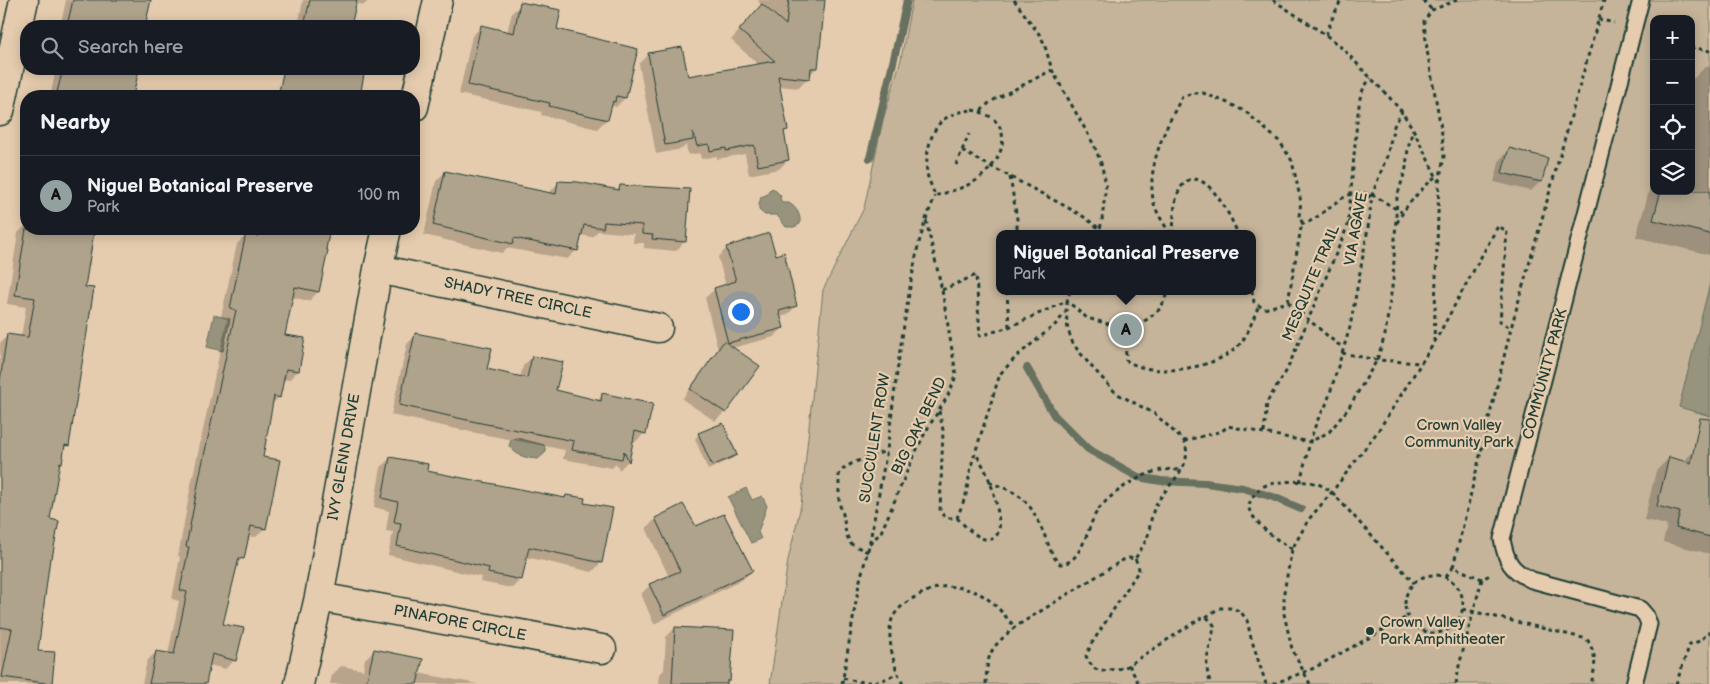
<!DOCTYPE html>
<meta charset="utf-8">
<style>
:root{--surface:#171b24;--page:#20242c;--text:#f1f3f6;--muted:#9ea1a6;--line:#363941;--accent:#92a19f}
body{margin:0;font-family:"Balsamiq Sans",sans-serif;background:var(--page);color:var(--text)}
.controls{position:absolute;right:15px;top:15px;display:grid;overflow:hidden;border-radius:10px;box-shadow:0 2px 12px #0003}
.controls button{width:45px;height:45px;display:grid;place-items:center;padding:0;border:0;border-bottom:1px solid var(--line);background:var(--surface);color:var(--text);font:25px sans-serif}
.you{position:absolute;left:740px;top:311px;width:18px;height:18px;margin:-12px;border:4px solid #fff;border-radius:50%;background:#1a73e8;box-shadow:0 0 0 8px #1a73e833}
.badge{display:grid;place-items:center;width:32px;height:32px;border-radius:50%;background:var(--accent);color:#111;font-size:16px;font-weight:700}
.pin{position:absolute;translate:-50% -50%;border:2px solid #fff;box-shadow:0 1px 5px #0006}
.popup{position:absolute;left:996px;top:230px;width:260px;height:65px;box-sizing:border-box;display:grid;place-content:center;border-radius:10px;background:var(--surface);filter:drop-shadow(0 1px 4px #0005);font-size:16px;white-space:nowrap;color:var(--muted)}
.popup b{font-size:19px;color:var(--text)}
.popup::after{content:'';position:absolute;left:50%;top:100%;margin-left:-10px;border:10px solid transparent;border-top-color:var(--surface)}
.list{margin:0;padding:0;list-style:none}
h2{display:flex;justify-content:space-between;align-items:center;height:65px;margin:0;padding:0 20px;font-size:21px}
h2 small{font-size:16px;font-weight:400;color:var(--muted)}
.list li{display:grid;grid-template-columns:32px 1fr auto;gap:15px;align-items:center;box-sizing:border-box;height:80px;padding:0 20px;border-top:1px solid var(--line)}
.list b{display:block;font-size:19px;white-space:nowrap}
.list p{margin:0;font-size:16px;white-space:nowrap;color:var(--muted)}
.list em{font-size:16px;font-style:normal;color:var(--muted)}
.icon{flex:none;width:28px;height:28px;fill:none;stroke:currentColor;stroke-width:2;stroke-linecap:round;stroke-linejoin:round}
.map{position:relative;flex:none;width:1710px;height:684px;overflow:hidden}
.search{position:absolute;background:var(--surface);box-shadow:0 2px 12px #0003;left:20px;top:20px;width:400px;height:55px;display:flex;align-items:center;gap:12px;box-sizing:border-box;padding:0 18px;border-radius:20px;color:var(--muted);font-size:19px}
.panel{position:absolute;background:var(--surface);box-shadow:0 2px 12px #0003;left:20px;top:90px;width:400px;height:145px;border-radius:20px}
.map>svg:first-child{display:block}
.green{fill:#c5b49a;stroke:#727867;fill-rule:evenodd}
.water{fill:#97937d;stroke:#677160}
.shadow{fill:#0003}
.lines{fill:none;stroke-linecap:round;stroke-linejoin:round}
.stream{stroke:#677160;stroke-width:8}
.building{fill:#afa38c;stroke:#1f3d34}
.service-casing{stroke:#1f3d34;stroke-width:19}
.minor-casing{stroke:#1f3d34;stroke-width:31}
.path{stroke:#1f3d34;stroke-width:3;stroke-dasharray:4 4;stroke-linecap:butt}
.service{stroke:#e6ccae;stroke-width:15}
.minor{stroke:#e6ccae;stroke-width:28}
.poi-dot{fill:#1f3d34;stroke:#e6ccae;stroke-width:2}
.labels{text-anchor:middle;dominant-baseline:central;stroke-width:4.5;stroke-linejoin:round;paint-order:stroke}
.street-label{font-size:15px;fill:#1f3d34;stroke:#e6ccae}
.park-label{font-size:15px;fill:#274339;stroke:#e6ccae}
.poi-label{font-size:15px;fill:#1f3d34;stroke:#e6ccae;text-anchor:start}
</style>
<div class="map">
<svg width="1710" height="684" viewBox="0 0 1710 684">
<rect width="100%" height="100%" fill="#e6ccae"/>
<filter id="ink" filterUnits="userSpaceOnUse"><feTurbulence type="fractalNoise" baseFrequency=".02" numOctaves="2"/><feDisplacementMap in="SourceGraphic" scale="10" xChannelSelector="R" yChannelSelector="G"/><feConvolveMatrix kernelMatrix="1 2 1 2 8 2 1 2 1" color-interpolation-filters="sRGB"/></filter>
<g filter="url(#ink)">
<path class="green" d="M 912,0 L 1710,0 L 1710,684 L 770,684 L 788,560 L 801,505 L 823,290 L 864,208 L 883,120 L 901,59 ZM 1654,19 L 1691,19 L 1691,191 L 1654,191 ZM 1000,234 L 1252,234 L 1252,291 L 1000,291 Z"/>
<path class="water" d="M 773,188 L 781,196 L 780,198 L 782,203 L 789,203 C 797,208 801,215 800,224 L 794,227 L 786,227 L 777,215 L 765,215 L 759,210 L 759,205 L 761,197 L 768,194 L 769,190 Z
M 1710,283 L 1710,416 L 1679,407 Z
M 214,315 L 230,319 L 223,351 L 207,347 Z
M 517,438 L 544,445 L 546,452 L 538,459 C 525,458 517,456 509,446 L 511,440 Z
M 746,488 L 752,500 L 762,496 L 767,506 L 758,532 L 761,539 L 751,543 L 728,497 Z"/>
<path class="shadow" d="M 66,0 L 150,0 L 144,26 L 59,26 L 62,19 Z
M 303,0 L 369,0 L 364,5 L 355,3 L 349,26 L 298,26 Z
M 758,0 L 824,0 L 817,67 L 799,88 L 779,86 L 787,129 L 783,134 L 788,160 L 779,169 L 749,175 L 745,154 L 717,159 L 717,156 L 701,159 L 700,153 L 688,155 L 686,145 L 682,149 L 656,154 L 639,64 L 649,54 L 687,77 L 759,65 L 731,40 L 761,6 Z
M 521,4 L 555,30 L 625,98 L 616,107 L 610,105 L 607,119 L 597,129 L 541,115 L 542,112 L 459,94 L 472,36 L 481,27 L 507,32 L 512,13 Z
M 1706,66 L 1710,67 L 1710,255 L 1636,237 L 1654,173 L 1654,191 L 1691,191 L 1691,81 Z
M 56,69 L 138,69 L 132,96 L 48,96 L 51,93 Z
M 289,69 L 364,69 L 359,96 L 275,96 L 280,91 L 284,92 Z
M 1510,150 L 1546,159 L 1540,182 L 1531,191 L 1494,182 L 1500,159 Z
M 445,172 L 549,193 L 559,182 L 616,190 L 620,186 L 685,241 L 676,251 L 644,248 L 644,243 L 633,243 L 634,234 L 598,231 L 592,237 L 580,235 L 577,250 L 567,259 L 507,248 L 502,253 L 424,235 L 436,181 Z
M 26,225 L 26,229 L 64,229 L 93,233 L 84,288 L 68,445 L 62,450 L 61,462 L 58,464 L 49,520 L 51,558 L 49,560 L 36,652 L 54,654 L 50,684 L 0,684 L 0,343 L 8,335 L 21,337 L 26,307 L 7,304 L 18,233 Z
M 252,229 L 328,229 L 318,292 L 309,301 L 291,297 L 284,336 L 298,371 L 289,380 L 282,379 L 279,397 L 271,405 L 262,458 L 265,528 L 256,537 L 247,536 L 243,558 L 236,565 L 222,625 L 235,660 L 225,669 L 209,665 L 205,684 L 142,684 L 147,661 L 156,652 L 168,654 L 179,601 L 172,599 L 180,557 L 178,556 L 191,485 L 227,319 L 221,317 L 237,244 L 246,235 L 251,236 Z
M 727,248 L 775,256 L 796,306 L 787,315 L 780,317 L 783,328 L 774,337 L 732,348 L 725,412 L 715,421 L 682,399 L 718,350 L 705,298 L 715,289 L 726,286 L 718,257 Z
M 416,335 L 485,370 L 520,378 L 523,366 L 532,357 L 554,391 L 597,401 L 603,395 L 645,433 L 635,442 L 632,442 L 628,461 L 619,470 L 616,463 L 612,468 L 563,459 L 565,450 L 471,432 L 391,415 L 407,344 Z
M 699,434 L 736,455 L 731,459 L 708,470 L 695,439 Z
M 1694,451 L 1710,455 L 1710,554 L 1663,542 L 1667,525 L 1644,520 L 1656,471 L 1669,458 L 1683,462 Z
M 390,458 L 426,472 L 563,499 L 566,496 L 582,504 L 601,563 L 592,572 L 526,557 L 521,579 L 512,588 L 480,582 L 481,577 L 388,555 L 393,532 L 386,531 L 389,511 L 374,507 L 381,467 Z
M 656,519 L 695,528 L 752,571 L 742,580 L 654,624 L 641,594 L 650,585 L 669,577 L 646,528 Z
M 675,628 L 729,681 L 726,684 L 659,684 L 660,674 L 664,670 L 666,637 Z
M 374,650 L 418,673 L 478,684 L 330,684 L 332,675 L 341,666 L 363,670 L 365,659 Z"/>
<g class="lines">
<path class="stream" d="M 870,158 L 896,50 L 907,0
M 1027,368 L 1054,415 L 1088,449 L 1138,477 L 1161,481 L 1205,483 L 1243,488 L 1273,497 L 1301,509"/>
</g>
<path class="building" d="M 73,0 L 151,0 L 145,26 L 67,26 Z
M 310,0 L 357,0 L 351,26 L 304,26 Z
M 789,0 L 825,0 L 818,68 L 811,68 L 810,79 L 778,76 L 788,130 L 784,131 L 789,160 L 758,166 L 754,145 L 726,151 L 726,148 L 710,151 L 709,144 L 697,146 L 693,132 L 693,140 L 665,145 L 648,53 L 682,47 L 688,76 L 775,61 L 739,30 L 762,4 L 786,25 Z
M 520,2 L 561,10 L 557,29 L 638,49 L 626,98 L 616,96 L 615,102 L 613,101 L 608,120 L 549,106 L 550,103 L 468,85 L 481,25 L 514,33 Z
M 63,69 L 139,69 L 133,96 L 56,96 Z
M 284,69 L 365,69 L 360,96 L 278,96 Z
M 1509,148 L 1548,158 L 1542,182 L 1502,173 Z
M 445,171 L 556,194 L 558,181 L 578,182 L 619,190 L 620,185 L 690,189 L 686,242 L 652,239 L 653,235 L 642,234 L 642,225 L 604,222 L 603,228 L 584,225 L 578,251 L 514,238 L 513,244 L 433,225 Z
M 1661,191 L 1710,191 L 1710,234 L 1653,220 Z
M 26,229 L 71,229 L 94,232 L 85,287 L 94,288 L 69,446 L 65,445 L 62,463 L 60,462 L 50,519 L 59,521 L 52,558 L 50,558 L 38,651 L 55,652 L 52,684 L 2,677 L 12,629 L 0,627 L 0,381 L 7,334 L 28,337 L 35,298 L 15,295 Z
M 259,229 L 330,229 L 326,249 L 328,250 L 319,292 L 295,287 L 285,335 L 305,338 L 299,371 L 286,369 L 280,398 L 274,396 L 263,457 L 280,460 L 266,529 L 251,526 L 244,559 L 239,558 L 223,624 L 244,628 L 236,661 L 212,654 L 206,684 L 149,684 L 156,651 L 174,654 L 187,592 L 180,590 L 189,547 L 186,547 L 200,474 L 236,310 L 230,308 L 246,233 L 258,236 Z
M 769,233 L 776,255 L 784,252 L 797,306 L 779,311 L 784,328 L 728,343 L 714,288 L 736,281 L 726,247 Z
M 415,333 L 492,348 L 487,369 L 527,378 L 532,356 L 563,362 L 556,390 L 601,401 L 602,393 L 653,404 L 646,434 L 635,431 L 629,462 L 624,451 L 622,459 L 572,450 L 574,441 L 481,423 L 399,405 Z
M 724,341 L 760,366 L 726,413 L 690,389 Z
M 1700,418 L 1710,419 L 1710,537 L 1676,528 L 1680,512 L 1657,506 L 1669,457 L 1691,463 Z
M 723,423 L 737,455 L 712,466 L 698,433 Z
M 390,457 L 428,464 L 427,471 L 565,498 L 566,495 L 585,498 L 584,503 L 613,508 L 602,563 L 529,547 L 522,580 L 488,573 L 489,568 L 397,546 L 401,523 L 394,522 L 398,502 L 382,498 Z
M 683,504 L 696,526 L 724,514 L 753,571 L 664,615 L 649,584 L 680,571 L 655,518 Z
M 675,627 L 734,630 L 730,681 L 727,681 L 727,684 L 672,684 Z
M 374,649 L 423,659 L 417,684 L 366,684 Z"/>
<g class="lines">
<g class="service-casing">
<path id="service" d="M 1634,684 L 1649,624 L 1646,616 L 1640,609 L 1532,580 C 1511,571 1506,561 1502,539 L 1641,0"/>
</g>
<g class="minor-casing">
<path id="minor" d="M 414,107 L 438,0
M 0,111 L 24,0
M 378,269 L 658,328
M 319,597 L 602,649
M 299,684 L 319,597 L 378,269 L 387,229"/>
</g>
<path class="path" d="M 1014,0 L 1039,34 L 1044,43 L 1052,70 L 1094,145 L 1101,163 L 1106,184 L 1102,220 L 1099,234
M 1273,0 L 1326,35 L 1343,49 L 1389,97 L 1402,112 L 1413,129 L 1439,182
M 1423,0 L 1432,10
M 1598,19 L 1614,23
M 1326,35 L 1332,19 L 1341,0
M 1691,47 L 1710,51
M 972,110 C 1012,117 1010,153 982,176 C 970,187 951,191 935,196 C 933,189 929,181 927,174 C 925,157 930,127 946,118 C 954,113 963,111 972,110 Z
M 981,111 L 990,102 L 1052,70
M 962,151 L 1065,206 L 1084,217 L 1100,229
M 956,165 L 969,134
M 1010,177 L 1017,219 L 1017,234
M 1302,222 L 1303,224 C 1325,218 1343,184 1372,195 C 1382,199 1391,207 1402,212
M 1349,223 L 1365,200 L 1371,195
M 1397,223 C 1406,204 1421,190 1436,176
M 1170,234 C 1164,223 1155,212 1153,199 C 1147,164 1166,127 1182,97 L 1193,93 L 1203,93 L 1228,103 L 1246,112 L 1280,142 L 1292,161 L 1301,202 L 1299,216 L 1302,222
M 1173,234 C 1174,220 1173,204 1179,191 C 1181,186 1184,183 1189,180 C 1209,172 1232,219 1238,234
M 942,290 L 976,275 L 980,336 L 1009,327 L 1067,301 L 1066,312 L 1068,330 L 1073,344 L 1090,365 L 1116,393 L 1155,414 L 1184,441 C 1196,468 1163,486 1154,509 C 1151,517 1150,527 1148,535 C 1145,544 1139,552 1135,559
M 1007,291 L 1009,327
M 1070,291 L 1067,301 L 1087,318 L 1119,327 L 1125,327 L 1138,324 L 1148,319 L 1161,308 L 1168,291
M 1252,291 L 1254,302 L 1264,309 L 1288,302
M 1288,302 L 1302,222
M 1288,302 L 1336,343 L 1343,347
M 1125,327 L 1126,360 C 1151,379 1217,369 1238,346 C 1249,335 1252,319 1259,306
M 1434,342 L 1439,182 L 1444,157 L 1442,134 L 1427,50 L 1424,21 L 1432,10 L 1457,0
M 1342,353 L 1377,360 L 1421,363
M 939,411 L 943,430 L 940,511 L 946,518 L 957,518 L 966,495 L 971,466 L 1000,374 L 1017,356 L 1056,324 L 1065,313
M 1264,433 L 1267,402 L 1287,370 L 1348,225 L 1357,121 L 1360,98 L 1364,87 L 1371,78
M 1184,441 L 1222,431 L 1228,426 L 1310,442 L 1329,432 L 1348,409 L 1377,360 L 1385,335 L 1393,280 L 1397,197 L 1406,168 L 1408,148 L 1413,129
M 989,482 C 1028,496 1031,504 1047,541 C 1050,549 1053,558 1060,564 C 1083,564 1087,525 1098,510 C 1112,492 1141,473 1163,470 C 1169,469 1176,470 1182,470
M 1300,482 L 1311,438 L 1317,421 L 1327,403 L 1350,327 L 1368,228 L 1372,195 L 1387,156 L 1394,126 L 1402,112
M 957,518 C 964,525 984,547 995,537 C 999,534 1000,526 999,522 C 997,499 989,472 975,453
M 870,544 L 881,532 C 896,499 909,464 925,433 C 936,413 951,396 956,374 L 942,290 L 926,220
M 1292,549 C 1273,537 1257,527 1248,507 C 1251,499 1254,493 1261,488 C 1271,480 1306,480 1318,484 C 1323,486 1328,490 1332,492 L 1414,583
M 868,552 L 851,544 L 846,534 L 843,514 L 839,503 L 839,475 C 843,463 874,456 886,451
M 1135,559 L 1138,564 L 1139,570 L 1092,643 L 1086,656 L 1089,662 L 1095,669 L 1102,671 L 1124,668 L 1201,618 L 1206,617 L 1210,620 L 1214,625 C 1212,648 1201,659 1211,684
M 1453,567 L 1511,328 L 1604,0
M1405 604a29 29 0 1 1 58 0a29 29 0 1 1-58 0Z
M 1446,577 L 1453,567 L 1482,579
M 1463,609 L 1587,639 C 1597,656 1596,665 1591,684
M 1206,617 L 1219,608 L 1230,608 L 1240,611 L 1247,620 L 1251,638 L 1266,684
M 1129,665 L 1139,684
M 843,678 C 866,684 878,684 898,673
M 842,684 L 859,584 L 869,546 L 887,450 L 899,357 L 910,287 L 918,246 L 926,219 L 935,196
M 903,684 C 894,670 885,632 893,617 C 901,602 924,591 941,587 C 951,585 969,589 978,593 C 993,600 1004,615 1015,627
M 986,684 C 987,651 991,648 1015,627 L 1123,560 L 1129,558 L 1135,559
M 1273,684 L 1312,669 L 1407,617
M 1310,684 L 1292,649 L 1284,614 L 1284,592 L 1292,549 L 1309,519 L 1332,492 L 1378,431 L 1434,343 L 1498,226 L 1507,231 L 1500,322 L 1511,328
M 1456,684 L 1459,666 L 1482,579 L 1492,574
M 1676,684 L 1690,644 L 1700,641 L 1710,631"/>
<use href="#service" class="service"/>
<use href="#minor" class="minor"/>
</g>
</g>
<circle class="poi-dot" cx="1370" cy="631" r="5"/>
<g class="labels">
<g class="street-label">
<text transform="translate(1356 229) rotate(-80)">VIA AGAVE</text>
<text transform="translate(1311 283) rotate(-67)">MESQUITE TRAIL</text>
<text transform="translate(518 298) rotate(12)">SHADY TREE CIRCLE</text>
<text transform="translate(1545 374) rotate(-75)">COMMUNITY PARK</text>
<text transform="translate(919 426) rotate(-64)">BIG OAK BEND</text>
<text transform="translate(875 438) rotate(-81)">SUCCULENT ROW</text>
<text transform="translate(344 457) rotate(-80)">IVY GLENN DRIVE</text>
<text transform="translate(460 623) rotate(11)">PINAFORE CIRCLE</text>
</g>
<g class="park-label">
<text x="1459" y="425">Crown Valley<tspan x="1459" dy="17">Community Park</tspan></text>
</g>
<g class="poi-label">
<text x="1380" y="622">Crown Valley<tspan x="1380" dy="17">Park Amphitheater</tspan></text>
</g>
</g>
</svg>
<div class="controls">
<button>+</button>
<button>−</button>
<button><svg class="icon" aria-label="locate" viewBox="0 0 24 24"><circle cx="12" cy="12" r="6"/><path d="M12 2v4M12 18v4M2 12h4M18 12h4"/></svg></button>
<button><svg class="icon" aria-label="layers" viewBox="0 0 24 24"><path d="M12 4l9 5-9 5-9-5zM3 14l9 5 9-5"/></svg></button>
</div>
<div class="you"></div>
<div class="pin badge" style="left:1126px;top:330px">A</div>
<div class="popup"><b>Niguel Botanical Preserve</b>Park</div>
<div class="search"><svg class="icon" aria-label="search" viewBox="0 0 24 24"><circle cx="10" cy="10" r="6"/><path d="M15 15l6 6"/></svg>Search here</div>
<section class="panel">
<h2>Nearby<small></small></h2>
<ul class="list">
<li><span class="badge">A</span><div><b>Niguel Botanical Preserve</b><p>Park</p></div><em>100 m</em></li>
</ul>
</section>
</div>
